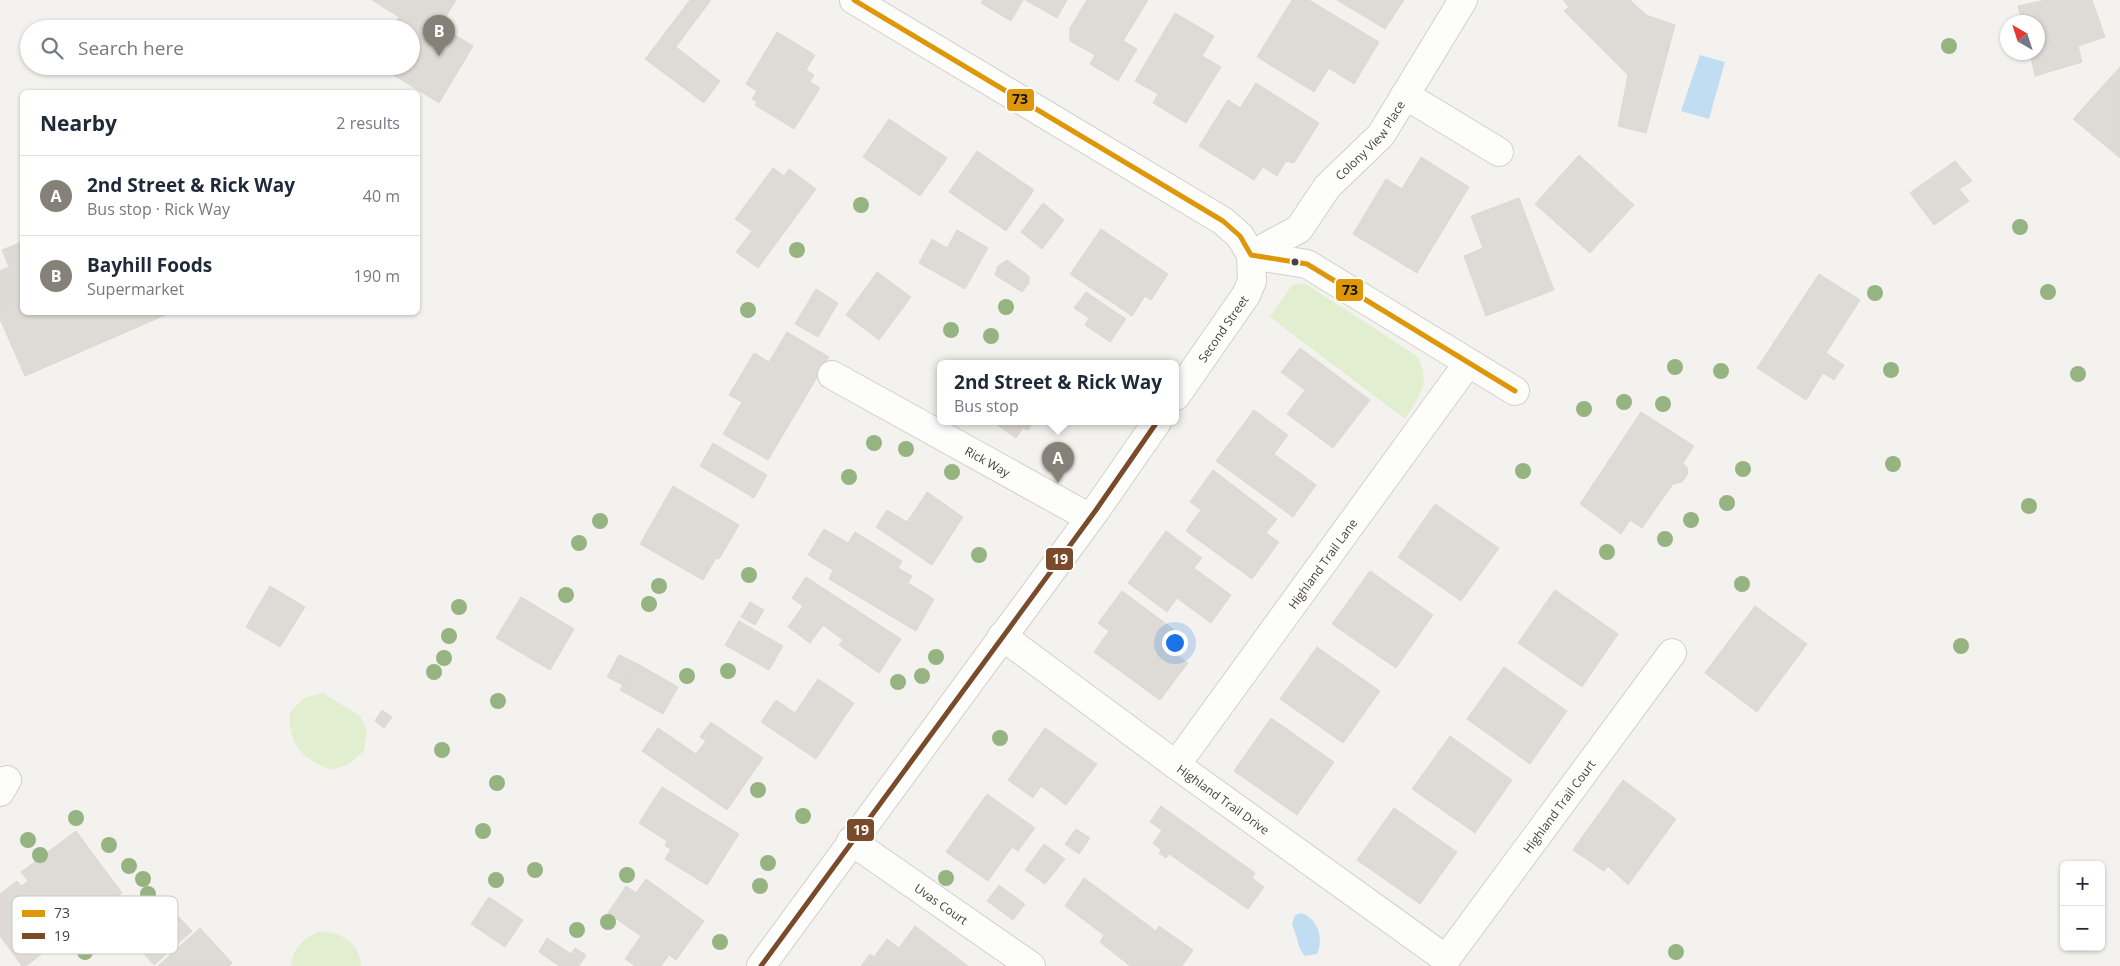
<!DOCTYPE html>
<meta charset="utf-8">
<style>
:root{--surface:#fff;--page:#f2f2f3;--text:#1f2937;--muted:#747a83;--line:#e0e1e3;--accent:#868178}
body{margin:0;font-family:"Open Sans",sans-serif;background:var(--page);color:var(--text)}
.controls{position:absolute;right:15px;bottom:15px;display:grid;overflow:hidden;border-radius:8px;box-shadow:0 1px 4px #0004}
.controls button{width:45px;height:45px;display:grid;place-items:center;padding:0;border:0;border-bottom:1px solid var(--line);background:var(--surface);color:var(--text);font:25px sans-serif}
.compass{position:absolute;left:2000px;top:15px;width:45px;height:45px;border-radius:50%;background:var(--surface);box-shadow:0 1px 4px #0004;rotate:321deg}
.you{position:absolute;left:1174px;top:642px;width:18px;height:18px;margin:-12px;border:4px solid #fff;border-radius:50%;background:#1a73e8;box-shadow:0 0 0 8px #1a73e833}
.badge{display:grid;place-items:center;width:32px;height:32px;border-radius:50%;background:var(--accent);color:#fff;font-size:16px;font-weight:700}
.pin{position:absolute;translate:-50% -41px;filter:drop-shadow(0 1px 2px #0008)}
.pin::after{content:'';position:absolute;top:26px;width:18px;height:15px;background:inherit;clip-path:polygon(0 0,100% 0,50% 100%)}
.popup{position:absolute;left:937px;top:360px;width:242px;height:65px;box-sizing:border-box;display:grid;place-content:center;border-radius:8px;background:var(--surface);filter:drop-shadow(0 1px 4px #0005);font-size:16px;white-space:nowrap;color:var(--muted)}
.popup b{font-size:19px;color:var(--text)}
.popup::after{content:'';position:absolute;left:50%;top:100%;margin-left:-10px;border:10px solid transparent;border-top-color:var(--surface)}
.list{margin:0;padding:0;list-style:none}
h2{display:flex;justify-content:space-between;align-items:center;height:65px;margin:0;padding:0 20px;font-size:21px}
h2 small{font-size:16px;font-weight:400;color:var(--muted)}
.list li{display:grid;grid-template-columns:32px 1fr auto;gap:15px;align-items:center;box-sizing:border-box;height:80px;padding:0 20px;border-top:1px solid var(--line)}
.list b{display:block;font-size:19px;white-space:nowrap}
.list p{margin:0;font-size:16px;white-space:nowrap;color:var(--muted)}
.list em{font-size:16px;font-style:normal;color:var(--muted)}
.icon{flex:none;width:28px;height:28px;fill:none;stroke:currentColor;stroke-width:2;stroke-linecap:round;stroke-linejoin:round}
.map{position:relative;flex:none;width:2120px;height:966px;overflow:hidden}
.search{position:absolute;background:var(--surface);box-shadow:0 1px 4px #0004;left:20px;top:20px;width:400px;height:55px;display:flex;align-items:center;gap:12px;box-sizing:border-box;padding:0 18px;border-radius:28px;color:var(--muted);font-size:19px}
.panel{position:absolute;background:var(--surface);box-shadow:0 1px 4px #0004;left:20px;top:90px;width:400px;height:225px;border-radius:8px}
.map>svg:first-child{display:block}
.green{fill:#e1eecf}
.water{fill:#c0ddf1}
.building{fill:#dedbd6;stroke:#dcd9d4}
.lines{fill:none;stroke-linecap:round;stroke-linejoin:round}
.minor-casing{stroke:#d2d0cb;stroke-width:30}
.minor{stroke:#fdfdfc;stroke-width:28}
.bus-1-casing{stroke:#fff;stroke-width:9}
.bus-2-casing{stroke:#fff;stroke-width:9}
.bus-1{stroke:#dd9709;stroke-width:5}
.bus-2{stroke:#7a4b2a;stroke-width:5}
.tree{fill:#96b382}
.bus-dot{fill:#4b4439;stroke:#fff;stroke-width:2}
.labels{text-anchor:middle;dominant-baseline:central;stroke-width:4;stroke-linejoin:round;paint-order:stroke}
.street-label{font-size:12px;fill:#4b4439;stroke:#fff}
.key{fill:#fff;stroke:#c9c7c4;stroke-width:1}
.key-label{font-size:14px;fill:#4b4439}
.line-badge{stroke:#fff;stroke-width:2}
.badge-label{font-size:14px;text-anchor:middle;font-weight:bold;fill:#fff}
.pale-badge-label{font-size:14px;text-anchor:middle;font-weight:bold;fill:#111}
</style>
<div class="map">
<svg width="2120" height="966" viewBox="0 0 2120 966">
<rect width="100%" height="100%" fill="#f4f2ee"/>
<path class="green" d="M 1304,283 L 1417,356 C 1432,381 1419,397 1405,419 L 1270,317 L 1292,285 Z
M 323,693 L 360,716 L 367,731 L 364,751 L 348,765 L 330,770 C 301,757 288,744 290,712 L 304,698 Z
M 318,932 C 340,931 360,942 361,966 L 291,966 C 292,949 303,939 318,932 Z"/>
<path class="water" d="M 1700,55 L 1725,62 L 1709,119 L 1681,111 Z
M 1301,913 C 1318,918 1324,939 1317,954 L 1305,956 C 1297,949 1298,936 1292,925 L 1295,915 Z"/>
<path class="building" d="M 372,0 L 456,0 L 440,26 L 473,46 L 439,103 L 379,66 L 411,66 L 411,29 L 392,29 L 399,17 Z
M 690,0 L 711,0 L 676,47 L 720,81 L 704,103 L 645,59 Z
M 983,0 L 1023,0 L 1011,21 L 981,3 Z
M 1025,0 L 1067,0 L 1057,18 Z
M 1087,0 L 1148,0 L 1123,41 L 1137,49 L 1118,81 L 1090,64 L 1095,55 L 1070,41 L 1070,28 Z
M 1292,0 L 1309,0 L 1379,42 L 1354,84 L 1329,68 L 1314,92 L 1257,57 Z
M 1337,0 L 1404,0 L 1385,29 Z
M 1563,0 L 1630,0 L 1646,15 L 1675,25 L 1646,133 L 1618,126 L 1628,75 L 1564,11 L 1569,7 Z
M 2046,0 L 2092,0 L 2105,37 L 2078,46 L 2082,62 L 2035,76 L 2030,52 L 2038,52 L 2038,22 L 2022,22 L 2018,6 Z
M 1175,13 L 1214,36 L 1202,56 L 1221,67 L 1186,123 L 1153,103 L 1158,94 L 1135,81 Z
M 777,32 L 815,55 L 806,70 L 814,75 L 810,82 L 820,88 L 794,129 L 755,105 L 757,102 L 752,99 L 757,91 L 746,84 Z
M 2120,67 L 2120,158 L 2073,119 Z
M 1256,83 L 1319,123 L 1294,163 L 1286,161 L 1277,176 L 1263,167 L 1254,180 L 1199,146 L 1228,100 L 1240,108 Z
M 889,119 L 947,158 L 920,196 L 863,157 Z
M 977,151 L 1034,190 L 1006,231 L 949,192 Z
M 1579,155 L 1634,205 L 1590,253 L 1535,204 Z
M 1421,157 L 1469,187 L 1417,273 L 1353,234 L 1386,179 L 1402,189 Z
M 1955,161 L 1972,181 L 1959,189 L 1969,201 L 1934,225 L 1910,193 Z
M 773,168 L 784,176 L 789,169 L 816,189 L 758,268 L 736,252 L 752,231 L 735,219 Z
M 1519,198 L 1554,290 L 1486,316 L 1464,256 L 1483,248 L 1471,216 Z
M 1043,203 L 1064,220 L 1042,249 L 1021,232 Z
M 1101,229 L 1168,274 L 1151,300 L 1145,296 L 1132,316 L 1070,274 Z
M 957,230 L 988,248 L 965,289 L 919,263 L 932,239 L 947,248 Z
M 22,242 L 22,312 L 172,312 L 25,376 L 0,319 L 0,271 L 9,267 L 2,250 Z
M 1007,260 L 1029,276 L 1029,283 L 1022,292 L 995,275 L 998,266 Z
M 877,272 L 911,297 L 879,340 L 846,315 Z
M 1819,274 L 1860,300 L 1826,353 L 1844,365 L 1834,380 L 1823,373 L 1806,400 L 1757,368 Z
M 816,289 L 838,303 L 818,337 L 795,324 Z
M 1086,292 L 1126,319 L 1110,342 L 1085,325 L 1089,318 L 1074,308 Z
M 787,332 L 829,357 L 768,460 L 723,434 L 742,402 L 729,395 L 754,353 L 769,362 Z
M 1300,348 L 1370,400 L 1333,448 L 1287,414 L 1305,390 L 1281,372 Z
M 1254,410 L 1288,435 L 1274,454 L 1316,485 L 1293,517 L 1216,461 Z
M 1641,412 L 1694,446 L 1683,463 L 1688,469 L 1687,475 L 1682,482 L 1673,484 L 1642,528 L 1630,520 L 1621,534 L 1580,504 Z
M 993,422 L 1034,422 L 1028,430 L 1023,428 L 1016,438 Z
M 713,443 L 767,475 L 754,498 L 700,466 Z
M 1213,470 L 1277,519 L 1266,533 L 1279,542 L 1252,579 L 1186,531 L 1201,510 L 1190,502 Z
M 673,486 L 739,525 L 719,559 L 716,558 L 703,580 L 640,544 Z
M 927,492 L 963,517 L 932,565 L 876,527 L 887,510 L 907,522 Z
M 1435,504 L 1499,548 L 1461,601 L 1398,557 Z
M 824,529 L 848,543 L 855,532 L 902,561 L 898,568 L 912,576 L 908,583 L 934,599 L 916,631 L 829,579 L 833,570 L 808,555 Z
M 1166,531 L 1202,558 L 1194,568 L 1231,595 L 1211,623 L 1177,598 L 1167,612 L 1128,583 Z
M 1370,571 L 1433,615 L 1396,668 L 1332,624 Z
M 806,577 L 901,639 L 879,673 L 839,645 L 843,640 L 823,625 L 810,643 L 788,627 L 803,606 L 792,598 Z
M 270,586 L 305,607 L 280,647 L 246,627 Z
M 1555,590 L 1618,634 L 1582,687 L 1518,643 Z
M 1122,591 L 1177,632 L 1166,647 L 1188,663 L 1160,700 L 1094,652 L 1109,631 L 1098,623 Z
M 521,597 L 574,629 L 550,670 L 496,638 Z
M 750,602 L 764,610 L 755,625 L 741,617 Z
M 1755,606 L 1807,644 L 1757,712 L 1705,673 Z
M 739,621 L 783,646 L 769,670 L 725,645 Z
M 1317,647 L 1380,691 L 1343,743 L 1280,699 Z
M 619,655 L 636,663 L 623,685 L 607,677 Z
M 636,663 L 678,687 L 663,714 L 620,690 Z
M 1504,667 L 1567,711 L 1530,764 L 1467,719 Z
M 818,679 L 854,703 L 816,759 L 761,722 L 776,700 L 795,713 Z
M 382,710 L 392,717 L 384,728 L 375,721 Z
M 1271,718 L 1334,762 L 1297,815 L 1234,771 Z
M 711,722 L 763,758 L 727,810 L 642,751 L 658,728 L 696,754 L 706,741 L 700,737 Z
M 1045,728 L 1097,764 L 1066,805 L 1041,786 L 1033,798 L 1008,780 Z
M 1450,736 L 1512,780 L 1475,833 L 1412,789 Z
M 1623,780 L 1676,819 L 1628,885 L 1608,866 L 1604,871 L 1573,850 Z
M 662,787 L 739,834 L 707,885 L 665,859 L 671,849 L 665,846 L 667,841 L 639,823 Z
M 987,794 L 1035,828 L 1018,851 L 1012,847 L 988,881 L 946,852 Z
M 1161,806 L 1255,873 L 1252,878 L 1264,887 L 1248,909 L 1169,854 L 1166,858 L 1159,853 L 1161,850 L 1153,843 L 1162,830 L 1150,822 Z
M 1394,808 L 1457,852 L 1420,904 L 1357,860 Z
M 1076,829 L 1090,838 L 1079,854 L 1065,844 Z
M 76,831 L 122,893 L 26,966 L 22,966 L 0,936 L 0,894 L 17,881 L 21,886 L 28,881 L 21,872 Z
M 1044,844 L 1065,859 L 1045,884 L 1025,870 Z
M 1084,878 L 1156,931 L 1159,926 L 1193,950 L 1182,966 L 1130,966 L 1100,942 L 1104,935 L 1065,906 Z
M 646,879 L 704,921 L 676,960 L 669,955 L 661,966 L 635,966 L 625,959 L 641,936 L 608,913 L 626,886 L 636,893 Z
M 999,885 L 1025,904 L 1013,920 L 987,901 Z
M 489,897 L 523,920 L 505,947 L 471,924 Z
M100 924a11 11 0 1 1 22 0a11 11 0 1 1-22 0Z
M 176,914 L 192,931 L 154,965 L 139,948 Z
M 915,926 L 968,966 L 861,966 L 870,954 L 874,957 L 887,939 L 899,948 Z
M 200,928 L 232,963 L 229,966 L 158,966 Z
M 547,938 L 571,954 L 575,948 L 586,955 L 579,966 L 559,966 L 539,952 Z"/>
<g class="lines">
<g class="minor-casing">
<g id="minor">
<path d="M 854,0 L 1223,221 L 1240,236 L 1251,255 L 1307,264 L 1515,391"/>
<path d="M 1405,95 L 1499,152"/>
<path id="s1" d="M 1251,255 L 1299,229 L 1327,187 L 1381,135 L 1463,0"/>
<path id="s2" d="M 832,375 L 1090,518"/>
<path id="s3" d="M 1176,396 L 1246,295 L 1252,281 L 1251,255"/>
<path id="s4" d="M 1002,636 L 1176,765 L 1446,959 L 1672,653"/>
<path id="s5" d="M 1176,765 L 1468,363"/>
<path d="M 0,792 L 7,780"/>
<path id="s6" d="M 851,841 L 1031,966"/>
<path d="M 761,966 L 1096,510 L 1157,422"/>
</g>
</g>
<use href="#minor" class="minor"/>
<g class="bus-1-casing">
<path id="bus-1" d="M 854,0 L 1223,221 L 1240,236 L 1251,255 L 1307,264 L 1515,391"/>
</g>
<g class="bus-2-casing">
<path id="bus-2" d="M 761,966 L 1096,510 L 1157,422"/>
</g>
<use href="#bus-1" class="bus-1"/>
<use href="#bus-2" class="bus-2"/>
</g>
<g class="tree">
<circle cx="1949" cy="46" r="8"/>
<circle cx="861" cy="205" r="8"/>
<circle cx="2020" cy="227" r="8"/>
<circle cx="797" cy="250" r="8"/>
<circle cx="2048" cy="292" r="8"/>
<circle cx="1875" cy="293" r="8"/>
<circle cx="1006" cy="307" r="8"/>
<circle cx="748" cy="310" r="8"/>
<circle cx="951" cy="330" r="8"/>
<circle cx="991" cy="336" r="8"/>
<circle cx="1675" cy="367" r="8"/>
<circle cx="1891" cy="370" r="8"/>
<circle cx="1721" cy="371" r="8"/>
<circle cx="2078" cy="374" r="8"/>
<circle cx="1624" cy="402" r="8"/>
<circle cx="1663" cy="404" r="8"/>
<circle cx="1584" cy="409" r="8"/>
<circle cx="874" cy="443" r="8"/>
<circle cx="906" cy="449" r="8"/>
<circle cx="1064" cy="461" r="8"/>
<circle cx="1893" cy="464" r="8"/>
<circle cx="1743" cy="469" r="8"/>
<circle cx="1523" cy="471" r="8"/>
<circle cx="952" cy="472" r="8"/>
<circle cx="849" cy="477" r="8"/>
<circle cx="1727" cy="503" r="8"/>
<circle cx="2029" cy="506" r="8"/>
<circle cx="1691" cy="520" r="8"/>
<circle cx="600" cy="521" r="8"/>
<circle cx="1665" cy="539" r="8"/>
<circle cx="579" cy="543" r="8"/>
<circle cx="1607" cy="552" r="8"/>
<circle cx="979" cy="555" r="8"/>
<circle cx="749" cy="575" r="8"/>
<circle cx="1742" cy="584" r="8"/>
<circle cx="659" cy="586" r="8"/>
<circle cx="566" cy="595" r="8"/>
<circle cx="649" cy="604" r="8"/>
<circle cx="459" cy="607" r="8"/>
<circle cx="449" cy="636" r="8"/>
<circle cx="1961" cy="646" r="8"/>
<circle cx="936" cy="657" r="8"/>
<circle cx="444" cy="658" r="8"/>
<circle cx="728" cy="671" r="8"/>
<circle cx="434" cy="672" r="8"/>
<circle cx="687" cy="676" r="8"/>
<circle cx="922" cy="676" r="8"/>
<circle cx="898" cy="682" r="8"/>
<circle cx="498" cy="701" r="8"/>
<circle cx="1000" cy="738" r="8"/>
<circle cx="442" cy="750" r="8"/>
<circle cx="497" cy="783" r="8"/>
<circle cx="758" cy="790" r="8"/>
<circle cx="803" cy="816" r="8"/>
<circle cx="76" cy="818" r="8"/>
<circle cx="483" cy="831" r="8"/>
<circle cx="28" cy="840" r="8"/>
<circle cx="109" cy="845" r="8"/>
<circle cx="40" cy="855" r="8"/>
<circle cx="768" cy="863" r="8"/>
<circle cx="129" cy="866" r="8"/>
<circle cx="535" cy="870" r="8"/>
<circle cx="627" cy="875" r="8"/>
<circle cx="946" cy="878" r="8"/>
<circle cx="143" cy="879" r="8"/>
<circle cx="496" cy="880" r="8"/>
<circle cx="760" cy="886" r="8"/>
<circle cx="148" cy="894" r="8"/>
<circle cx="608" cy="922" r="8"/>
<circle cx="577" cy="930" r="8"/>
<circle cx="720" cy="942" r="8"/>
<circle cx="85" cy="952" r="8"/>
<circle cx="1676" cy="952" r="8"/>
</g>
<circle class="bus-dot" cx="1295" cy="262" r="4.5"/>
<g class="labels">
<g class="street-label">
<text stroke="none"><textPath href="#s1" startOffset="169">Colony View Place</textPath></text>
<text stroke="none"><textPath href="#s3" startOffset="82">Second Street</textPath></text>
<text stroke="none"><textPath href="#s2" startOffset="178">Rick Way</textPath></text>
<text stroke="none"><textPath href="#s5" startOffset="249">Highland Trail Lane</textPath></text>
<text stroke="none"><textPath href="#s4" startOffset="275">Highland Trail Drive</textPath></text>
<text stroke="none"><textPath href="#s4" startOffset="739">Highland Trail Court</textPath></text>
<text stroke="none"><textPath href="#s6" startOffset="110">Uvas Court</textPath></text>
</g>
</g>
<rect x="12" y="896" width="166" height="58" rx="8" class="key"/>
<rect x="22" y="910" width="23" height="7" fill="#dd9709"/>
<rect x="22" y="933" width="23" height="6" fill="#7a4b2a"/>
<g class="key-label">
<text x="54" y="918">73</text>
<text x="54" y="941">19</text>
</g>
<g class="line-badge">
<rect x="1006" y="88" width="29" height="24" rx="5" fill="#dd9709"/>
<rect x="1335" y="278" width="29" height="24" rx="5" fill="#dd9709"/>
<rect x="1045" y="547" width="29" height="24" rx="5" fill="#7a4b2a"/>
<rect x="846" y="818" width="29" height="24" rx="5" fill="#7a4b2a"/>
</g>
<g class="badge-label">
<text x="1060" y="564">19</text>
<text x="861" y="835">19</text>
</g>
<g class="pale-badge-label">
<text x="1020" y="104">73</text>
<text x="1350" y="295">73</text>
</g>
</svg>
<div class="controls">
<button>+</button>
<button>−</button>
</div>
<svg class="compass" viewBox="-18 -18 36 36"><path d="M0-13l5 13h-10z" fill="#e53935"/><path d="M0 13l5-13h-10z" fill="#747a83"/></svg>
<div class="you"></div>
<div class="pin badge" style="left:1058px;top:483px">A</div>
<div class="popup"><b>2nd Street &amp; Rick Way</b>Bus stop</div>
<div class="pin badge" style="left:439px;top:56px">B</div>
<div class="search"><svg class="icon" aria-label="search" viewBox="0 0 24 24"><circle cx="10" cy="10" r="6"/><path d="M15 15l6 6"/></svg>Search here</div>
<section class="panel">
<h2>Nearby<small>2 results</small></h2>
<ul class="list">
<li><span class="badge">A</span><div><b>2nd Street &amp; Rick Way</b><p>Bus stop · Rick Way</p></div><em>40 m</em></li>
<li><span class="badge">B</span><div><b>Bayhill Foods</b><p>Supermarket</p></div><em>190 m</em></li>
</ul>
</section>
</div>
